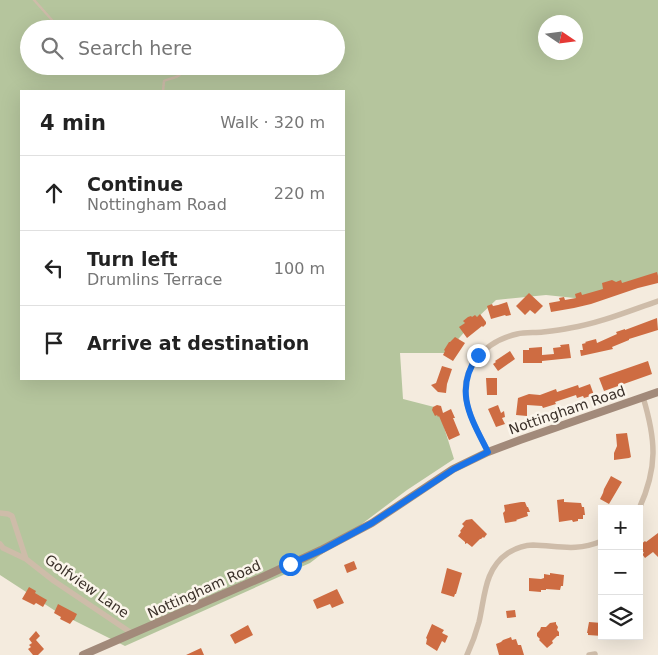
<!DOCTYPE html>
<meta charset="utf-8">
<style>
:root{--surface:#fff;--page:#f2f2f2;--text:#222;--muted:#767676;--line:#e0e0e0}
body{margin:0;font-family:"DejaVu Sans",sans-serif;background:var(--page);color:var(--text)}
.controls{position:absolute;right:15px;bottom:15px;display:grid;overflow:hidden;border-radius:0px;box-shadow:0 5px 20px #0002}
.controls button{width:45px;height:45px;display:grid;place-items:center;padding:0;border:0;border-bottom:1px solid var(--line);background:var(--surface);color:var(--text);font:25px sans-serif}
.compass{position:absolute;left:538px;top:15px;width:45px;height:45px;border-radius:50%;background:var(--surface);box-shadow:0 5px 20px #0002;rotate:103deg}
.stop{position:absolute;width:15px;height:15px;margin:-11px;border:4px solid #1a73e8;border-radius:50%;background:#fff}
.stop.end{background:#1a73e8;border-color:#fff;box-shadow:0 1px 5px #0008}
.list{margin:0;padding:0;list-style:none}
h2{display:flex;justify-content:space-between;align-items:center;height:65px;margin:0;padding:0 20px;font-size:21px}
h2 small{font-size:16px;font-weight:400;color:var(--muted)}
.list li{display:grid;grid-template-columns:32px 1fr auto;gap:15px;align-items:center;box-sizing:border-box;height:75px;padding:0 20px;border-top:1px solid var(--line)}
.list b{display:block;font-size:19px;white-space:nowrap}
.list p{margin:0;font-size:16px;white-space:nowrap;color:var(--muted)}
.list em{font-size:16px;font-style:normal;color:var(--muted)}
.icon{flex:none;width:28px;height:28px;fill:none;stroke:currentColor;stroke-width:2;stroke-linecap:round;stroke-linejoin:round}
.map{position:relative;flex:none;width:658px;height:655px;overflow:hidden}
.search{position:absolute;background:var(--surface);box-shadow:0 5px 20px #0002;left:20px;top:20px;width:325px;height:55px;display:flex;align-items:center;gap:12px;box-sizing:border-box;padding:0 18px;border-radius:28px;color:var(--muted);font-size:19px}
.panel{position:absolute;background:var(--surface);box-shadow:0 5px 20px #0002;left:20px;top:90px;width:325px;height:290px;border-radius:0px}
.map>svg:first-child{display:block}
.green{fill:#b5c59d;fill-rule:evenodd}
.building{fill:#ce6c42}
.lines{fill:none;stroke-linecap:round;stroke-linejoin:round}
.lane{stroke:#cebca9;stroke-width:2.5}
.street{stroke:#cebca9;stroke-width:5.5}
.secondary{stroke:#a28a7a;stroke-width:8}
.route{stroke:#1a73e8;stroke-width:6}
.labels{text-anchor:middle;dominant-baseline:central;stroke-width:5;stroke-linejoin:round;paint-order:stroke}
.street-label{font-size:14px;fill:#3a3029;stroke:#fbf5eb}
</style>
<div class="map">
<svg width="658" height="655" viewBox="0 0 658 655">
<rect width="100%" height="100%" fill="#f4ebde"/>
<path class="green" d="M 0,0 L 658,0 L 658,278 L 584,299 L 546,295 L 496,300 L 475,320 L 446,353 L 400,353 L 403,399 L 438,408 L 454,459 L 407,490 L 310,563 L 125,646 L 57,612 L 0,575 ZM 546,22 L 576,22 L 576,52 L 546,52 ZM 29,29 L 336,29 L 336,66 L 29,66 ZM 21,91 L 344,91 L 344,379 L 21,379 Z"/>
<path class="building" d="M 657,272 L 658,276 L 658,283 L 638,288 L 591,304 L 574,308 L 551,312 L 549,303 L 560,301 L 559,298 L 564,297 L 565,300 L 576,298 L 575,294 L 581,292 L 582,295 L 603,289 L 602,283 L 612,280 L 616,282 L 621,280 L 622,283 Z
M 529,293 L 543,306 L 535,314 L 530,310 L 525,315 L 516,306 Z
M 507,302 L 511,315 L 506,316 L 505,315 L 491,319 L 487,306 L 492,304 L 493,306 L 498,305 Z
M 480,314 L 486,322 L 486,324 L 483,327 L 482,326 L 467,338 L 459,327 L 465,323 L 463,321 L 468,317 L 471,316 L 472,317 L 475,315 L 477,317 Z
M 657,318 L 658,330 L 629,339 L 629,340 L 612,347 L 613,349 L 581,356 L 580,350 L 583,350 L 582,344 L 586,343 L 585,342 L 596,339 L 597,343 L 617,334 L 616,332 L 625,329 L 625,330 Z
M 455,337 L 465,343 L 453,361 L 443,355 L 445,351 L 444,350 L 449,342 L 450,342 Z
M 569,344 L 571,358 L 542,361 L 542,363 L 523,363 L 523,350 L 529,350 L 529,348 L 542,347 L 542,355 L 554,354 L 553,348 L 561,347 L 560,345 Z
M 510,351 L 515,359 L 498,371 L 493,364 L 496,362 L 495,361 Z
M 648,361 L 652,374 L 604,391 L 599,378 Z
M 442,366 L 452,369 L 447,384 L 446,393 L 438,392 L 431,385 L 436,383 Z
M 486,378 L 497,378 L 497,395 L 487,395 Z
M 590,384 L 594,395 L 584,398 L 583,396 L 577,398 L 576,395 L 555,402 L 556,404 L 543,408 L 542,406 L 527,405 L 527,416 L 516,415 L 518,398 L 529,394 L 540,395 L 556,389 L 557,392 L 578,385 L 579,388 Z
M 437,405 L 441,406 L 443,413 L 451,409 L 455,418 L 453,418 L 460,435 L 449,440 L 439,416 L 438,417 L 437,415 L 435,416 L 432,410 L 433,407 Z
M 498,405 L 501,413 L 504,411 L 505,417 L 502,418 L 505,424 L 496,427 L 488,409 Z
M 627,433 L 631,457 L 629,458 L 614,460 L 614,453 L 617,446 L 616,434 Z
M 611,476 L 622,482 L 609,504 L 600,499 L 603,493 L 604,489 Z
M 564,499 L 564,502 L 581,503 L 582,507 L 584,507 L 585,515 L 583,515 L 583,519 L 578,519 L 578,521 L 573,522 L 572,520 L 559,522 L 557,500 Z
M 521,502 L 525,502 L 527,507 L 528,507 L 530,512 L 527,512 L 528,516 L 516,520 L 517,521 L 505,523 L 503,513 L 505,511 L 504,505 Z
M 472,519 L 487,534 L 484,538 L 483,537 L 481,539 L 480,539 L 472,547 L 467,543 L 465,544 L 465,542 L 458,536 L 461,532 L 460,531 L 464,526 L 462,524 L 466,520 Z
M 658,533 L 658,557 L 653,552 L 645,558 L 642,554 L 644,553 L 639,546 L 645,541 L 646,542 Z
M 354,561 L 357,569 L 347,573 L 344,565 Z
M 447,568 L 462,573 L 456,594 L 455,594 L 454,597 L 441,593 Z
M 550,573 L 564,575 L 563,586 L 561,586 L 560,590 L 546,589 L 546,590 L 541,590 L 541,592 L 529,591 L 529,578 L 541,579 L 544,578 L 544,574 L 550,575 Z
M 29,587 L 36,591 L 35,593 L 40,596 L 47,600 L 43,607 L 36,603 L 34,605 L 22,599 Z
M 337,589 L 344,603 L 332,608 L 330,604 L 317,609 L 313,600 Z
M 58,604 L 77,614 L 74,620 L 73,620 L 70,624 L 60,619 L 61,617 L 54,613 Z
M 515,610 L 516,617 L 507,618 L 506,611 Z
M 556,622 L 556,624 L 558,627 L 557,630 L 559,632 L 559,636 L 557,636 L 552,641 L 553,643 L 547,648 L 539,640 L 540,639 L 537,636 L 537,633 L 540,630 L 541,627 L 546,627 L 550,623 Z
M 589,622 L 602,623 L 602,636 L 588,635 L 588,633 L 587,633 Z
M 432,624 L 444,630 L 442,633 L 448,636 L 445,643 L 442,641 L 437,651 L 426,644 L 427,639 L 426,638 Z
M 248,625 L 253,635 L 235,644 L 230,635 Z
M 36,631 L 40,636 L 36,640 L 44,649 L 38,655 L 33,655 L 28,649 L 31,647 L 29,645 L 32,643 L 29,639 Z
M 511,637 L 512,640 L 516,639 L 518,645 L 521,645 L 524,655 L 499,655 L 496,644 L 501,642 L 503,640 Z
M 201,648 L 204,655 L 186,655 Z"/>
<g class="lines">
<path class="lane" d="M 34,0 L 60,29
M 163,91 L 164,81 C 174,76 181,80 183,66"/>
<path class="street" d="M 488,452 C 481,437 472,423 468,407 C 457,371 483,342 517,334 C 525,332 535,333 543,332 C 552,331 561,330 570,328 C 600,323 629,311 658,301
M 639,509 C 658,467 656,440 643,397
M 0,513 L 8,514 L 12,516 L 26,559
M 0,544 L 3,548 L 26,559 L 54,581 L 133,634
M 467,655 C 472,644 476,633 479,622 C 485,597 484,569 508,553 C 516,548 524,545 533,545 C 560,546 575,552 602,541
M 589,655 L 595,654"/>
<path class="secondary" d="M 83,655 L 265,576 L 321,550 L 372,523 L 453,469 L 488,452 L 520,440 L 658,392"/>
</g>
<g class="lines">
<path class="route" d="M 290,564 L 322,550 L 372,523 L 454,469 L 488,452 C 471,418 453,391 478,355"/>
</g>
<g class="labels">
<g class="street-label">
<text transform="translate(567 410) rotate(-19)">Nottingham Road</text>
<text transform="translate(87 586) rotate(35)">Golfview Lane</text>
<text transform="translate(204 589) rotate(-24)">Nottingham Road</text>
</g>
</g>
</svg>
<div class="controls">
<button>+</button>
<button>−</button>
<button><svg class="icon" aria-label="layers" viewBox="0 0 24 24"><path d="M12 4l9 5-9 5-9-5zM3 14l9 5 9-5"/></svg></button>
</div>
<svg class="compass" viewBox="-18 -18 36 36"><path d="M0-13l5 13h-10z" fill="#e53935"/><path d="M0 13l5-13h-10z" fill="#767676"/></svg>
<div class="stop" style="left:290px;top:564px"></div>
<div class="stop end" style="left:478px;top:355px"></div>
<div class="search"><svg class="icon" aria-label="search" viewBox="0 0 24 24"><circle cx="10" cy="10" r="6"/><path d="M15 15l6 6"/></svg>Search here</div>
<section class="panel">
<h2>4 min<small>Walk · 320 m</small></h2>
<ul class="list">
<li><svg class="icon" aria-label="ahead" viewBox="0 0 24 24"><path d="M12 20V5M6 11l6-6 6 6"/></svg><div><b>Continue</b><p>Nottingham Road</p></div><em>220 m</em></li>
<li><svg class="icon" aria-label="left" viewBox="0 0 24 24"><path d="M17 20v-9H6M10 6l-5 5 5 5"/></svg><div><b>Turn left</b><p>Drumlins Terrace</p></div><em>100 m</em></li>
<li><svg class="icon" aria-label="arrive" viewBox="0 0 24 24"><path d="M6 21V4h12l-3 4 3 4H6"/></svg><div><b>Arrive at destination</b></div></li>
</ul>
</section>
</div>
